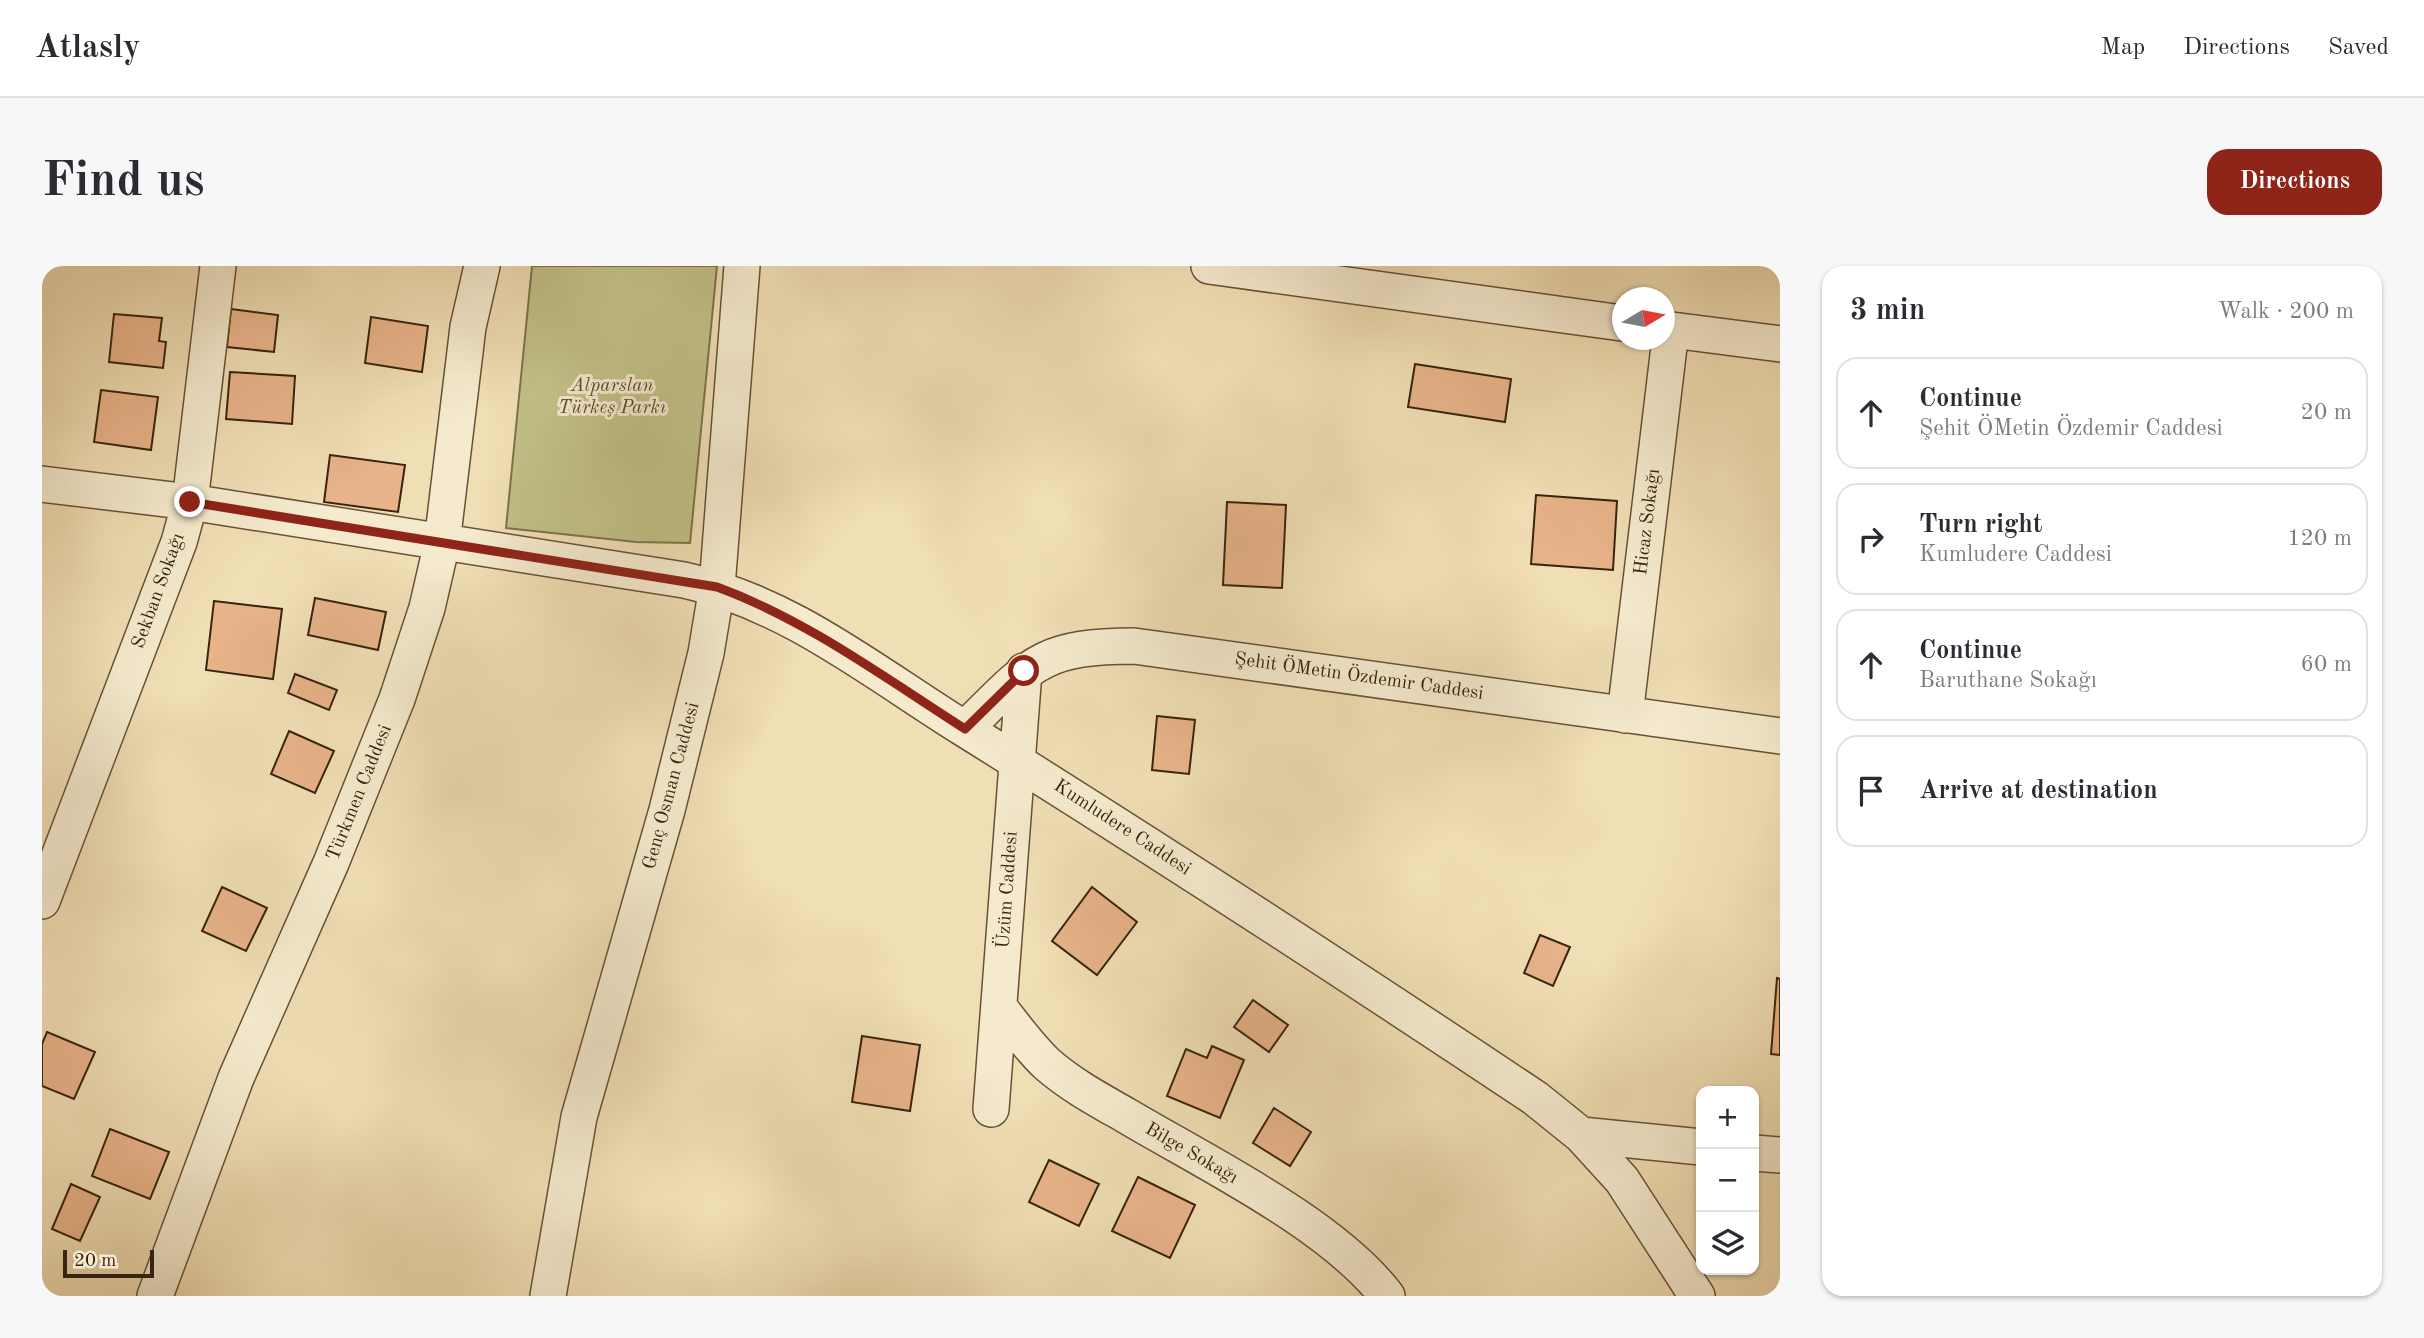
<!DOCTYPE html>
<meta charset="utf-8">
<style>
:root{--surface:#fff;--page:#f7f7f7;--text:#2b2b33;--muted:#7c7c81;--line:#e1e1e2;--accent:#8f2418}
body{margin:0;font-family:"Old Standard TT",serif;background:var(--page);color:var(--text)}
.controls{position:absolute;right:21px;bottom:21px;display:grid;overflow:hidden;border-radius:14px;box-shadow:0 2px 5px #0004}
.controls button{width:63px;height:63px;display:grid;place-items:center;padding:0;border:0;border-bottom:2px solid var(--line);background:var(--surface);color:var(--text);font:35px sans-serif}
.compass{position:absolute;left:1570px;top:21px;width:63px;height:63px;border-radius:50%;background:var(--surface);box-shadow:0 2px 5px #0004;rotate:80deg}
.scale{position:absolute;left:21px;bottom:18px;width:91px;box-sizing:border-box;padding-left:7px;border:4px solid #39240f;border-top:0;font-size:19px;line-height:24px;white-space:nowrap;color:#39240f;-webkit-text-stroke:5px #f5eace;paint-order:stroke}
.stop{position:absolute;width:21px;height:21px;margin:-16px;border:5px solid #8f2418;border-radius:50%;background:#fff}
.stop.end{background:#8f2418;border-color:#fff;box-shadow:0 2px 7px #0008}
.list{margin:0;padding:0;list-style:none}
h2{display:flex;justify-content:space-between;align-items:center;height:91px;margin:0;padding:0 28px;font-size:30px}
h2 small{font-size:23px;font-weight:400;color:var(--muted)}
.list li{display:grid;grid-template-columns:46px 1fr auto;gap:21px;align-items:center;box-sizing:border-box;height:112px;margin:0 14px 14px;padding:0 14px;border:2px solid var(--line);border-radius:21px}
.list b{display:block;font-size:26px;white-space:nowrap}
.list p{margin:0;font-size:23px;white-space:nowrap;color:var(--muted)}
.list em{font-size:23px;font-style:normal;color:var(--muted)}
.icon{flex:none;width:38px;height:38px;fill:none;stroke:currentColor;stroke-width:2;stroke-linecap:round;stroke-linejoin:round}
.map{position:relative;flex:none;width:1738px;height:1030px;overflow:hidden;border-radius:21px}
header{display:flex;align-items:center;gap:42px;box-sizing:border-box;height:98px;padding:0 35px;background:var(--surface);border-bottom:2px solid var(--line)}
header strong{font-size:33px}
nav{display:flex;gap:38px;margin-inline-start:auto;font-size:24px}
.intro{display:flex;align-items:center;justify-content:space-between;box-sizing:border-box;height:168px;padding:0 42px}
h1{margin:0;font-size:49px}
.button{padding:18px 32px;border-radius:21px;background:var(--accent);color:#fff;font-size:24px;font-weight:700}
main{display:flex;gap:42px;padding:0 42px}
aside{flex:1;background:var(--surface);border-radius:21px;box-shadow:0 2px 5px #0004}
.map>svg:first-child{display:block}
.green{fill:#c1bf87;stroke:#7d724b;stroke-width:2}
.building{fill:#e8b389;stroke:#39240f;stroke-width:2}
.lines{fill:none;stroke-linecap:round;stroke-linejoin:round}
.minor-casing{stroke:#675238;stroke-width:38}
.minor{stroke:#f5eace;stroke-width:35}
.route{stroke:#8f2418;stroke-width:9}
.labels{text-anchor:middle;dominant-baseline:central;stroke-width:6;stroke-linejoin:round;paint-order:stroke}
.park-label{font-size:19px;font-style:italic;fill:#5b4b2d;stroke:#f5eace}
.street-label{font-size:19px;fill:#39240f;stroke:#f5eace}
</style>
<header>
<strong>Atlasly</strong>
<nav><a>Map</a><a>Directions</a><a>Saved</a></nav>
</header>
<div class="intro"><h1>Find us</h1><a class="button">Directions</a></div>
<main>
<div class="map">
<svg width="1738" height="1030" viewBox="0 0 1738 1030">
<rect width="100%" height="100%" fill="#f0deb4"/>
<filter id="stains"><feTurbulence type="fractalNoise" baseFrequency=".00286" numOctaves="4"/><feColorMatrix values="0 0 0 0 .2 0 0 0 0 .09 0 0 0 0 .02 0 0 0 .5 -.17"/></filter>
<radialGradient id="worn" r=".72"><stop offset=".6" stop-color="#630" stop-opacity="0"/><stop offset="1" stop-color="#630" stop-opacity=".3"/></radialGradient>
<path class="green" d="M 490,0 L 675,0 L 648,277 L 594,276 L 464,262 Z"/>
<path class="building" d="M 189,43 L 236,49 L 232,86 L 185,81 Z
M 72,48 L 120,52 L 117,75 L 124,76 L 121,102 L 67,96 Z
M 329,51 L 386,60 L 380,106 L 323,97 Z
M 1373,98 L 1469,113 L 1463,156 L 1366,141 Z
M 188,106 L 253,110 L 250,158 L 184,153 Z
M 59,124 L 116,131 L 109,184 L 52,176 Z
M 288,189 L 363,199 L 356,246 L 282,236 Z
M 1494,229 L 1575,235 L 1571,304 L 1489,298 Z
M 1185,236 L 1244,239 L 1240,322 L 1181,319 Z
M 273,332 L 344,346 L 336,384 L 266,369 Z
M 172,335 L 240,343 L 231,413 L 164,404 Z
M 253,408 L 295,424 L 287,444 L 246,427 Z
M 1115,450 L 1153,454 L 1147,508 L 1110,504 Z
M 247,465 L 292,485 L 273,527 L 229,508 Z
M 180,621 L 225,642 L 204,685 L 160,665 Z
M 1050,621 L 1095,656 L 1055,709 L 1010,675 Z
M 1498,669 L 1528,681 L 1511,720 L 1482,707 Z
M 1735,712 L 1738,713 L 1738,789 L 1729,788 Z
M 1211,734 L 1246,759 L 1227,786 L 1192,761 Z
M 5,766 L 53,786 L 32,833 L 0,820 L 0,778 Z
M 820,770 L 878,779 L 868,845 L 810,836 Z
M 1170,780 L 1202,794 L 1178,852 L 1125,830 L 1144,783 L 1165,792 Z
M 1232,842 L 1269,866 L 1248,900 L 1211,877 Z
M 68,863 L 127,886 L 108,933 L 50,910 Z
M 1007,894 L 1057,918 L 1037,960 L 987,936 Z
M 1096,911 L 1153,939 L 1128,992 L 1070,965 Z
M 29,918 L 58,931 L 38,975 L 10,963 Z"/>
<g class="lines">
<g class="minor-casing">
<path id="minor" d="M 1167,0 L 1580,57
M 1622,63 L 1738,78
M 0,218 L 148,236 L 642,314 C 747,337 831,406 921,462 C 1113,582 1304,706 1493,832 L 1539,869 L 1580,914 L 1655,1030
M 1583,449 L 1629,64
M 923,463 C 987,400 997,380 1092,380 L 1738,470
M 0,635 L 137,276 L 148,236 L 176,0
M 957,741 C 972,760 987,781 1005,798 C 1029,819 1057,834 1085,850 C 1164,897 1290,958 1345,1030
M 949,843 L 982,405
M 1539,869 L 1659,881
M 1712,887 L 1738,889
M 113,1030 L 194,812 L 289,597 L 355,433 L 385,342 L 400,277 L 426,61 L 440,0
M 506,1030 L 537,851 L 625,544 L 664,387 L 675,321 L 700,0"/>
</g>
<use href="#minor" class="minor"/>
</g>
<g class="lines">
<path class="route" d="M 148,236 L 675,321 C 765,354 843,412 923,463 L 982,405"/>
</g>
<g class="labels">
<g class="park-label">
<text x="570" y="120">Alparslan<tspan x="570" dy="22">Türkeş Parkı</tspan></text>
</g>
<g class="street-label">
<text transform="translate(1606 256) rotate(-83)">Hicaz Sokağı</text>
<text transform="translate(117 325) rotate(-70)">Sekban Sokağı</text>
<text transform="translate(1317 411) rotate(8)">Şehit ÖMetin Özdemir Caddesi</text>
<text transform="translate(630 520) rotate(-75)">Genç Osman Caddesi</text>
<text transform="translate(318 527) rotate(-68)">Türkmen Caddesi</text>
<text transform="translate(1080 562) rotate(33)">Kumludere Caddesi</text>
<text transform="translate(966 624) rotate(-86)">Üzüm Caddesi</text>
<text transform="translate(1149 888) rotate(30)">Bilge Sokağı</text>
</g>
</g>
<rect width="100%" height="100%" filter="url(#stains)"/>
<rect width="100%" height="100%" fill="url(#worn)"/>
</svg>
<div class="controls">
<button>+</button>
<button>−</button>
<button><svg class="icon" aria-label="layers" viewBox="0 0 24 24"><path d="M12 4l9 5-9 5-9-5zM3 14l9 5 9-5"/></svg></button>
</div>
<svg class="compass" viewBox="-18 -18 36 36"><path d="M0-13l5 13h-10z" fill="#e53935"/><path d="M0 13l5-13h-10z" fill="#7c7c81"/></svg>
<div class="scale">20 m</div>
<div class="stop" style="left:982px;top:405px"></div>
<div class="stop end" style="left:148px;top:236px"></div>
</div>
<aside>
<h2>3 min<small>Walk · 200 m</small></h2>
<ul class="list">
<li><svg class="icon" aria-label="ahead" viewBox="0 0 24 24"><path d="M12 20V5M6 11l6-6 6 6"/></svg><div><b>Continue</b><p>Şehit ÖMetin Özdemir Caddesi</p></div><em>20 m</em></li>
<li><svg class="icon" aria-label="right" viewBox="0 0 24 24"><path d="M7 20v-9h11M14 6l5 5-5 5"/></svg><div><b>Turn right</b><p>Kumludere Caddesi</p></div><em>120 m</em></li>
<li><svg class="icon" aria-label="ahead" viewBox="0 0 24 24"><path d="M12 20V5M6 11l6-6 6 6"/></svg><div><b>Continue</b><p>Baruthane Sokağı</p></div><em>60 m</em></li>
<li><svg class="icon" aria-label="arrive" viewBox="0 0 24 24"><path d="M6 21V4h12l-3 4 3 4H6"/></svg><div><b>Arrive at destination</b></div></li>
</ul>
</aside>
</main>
